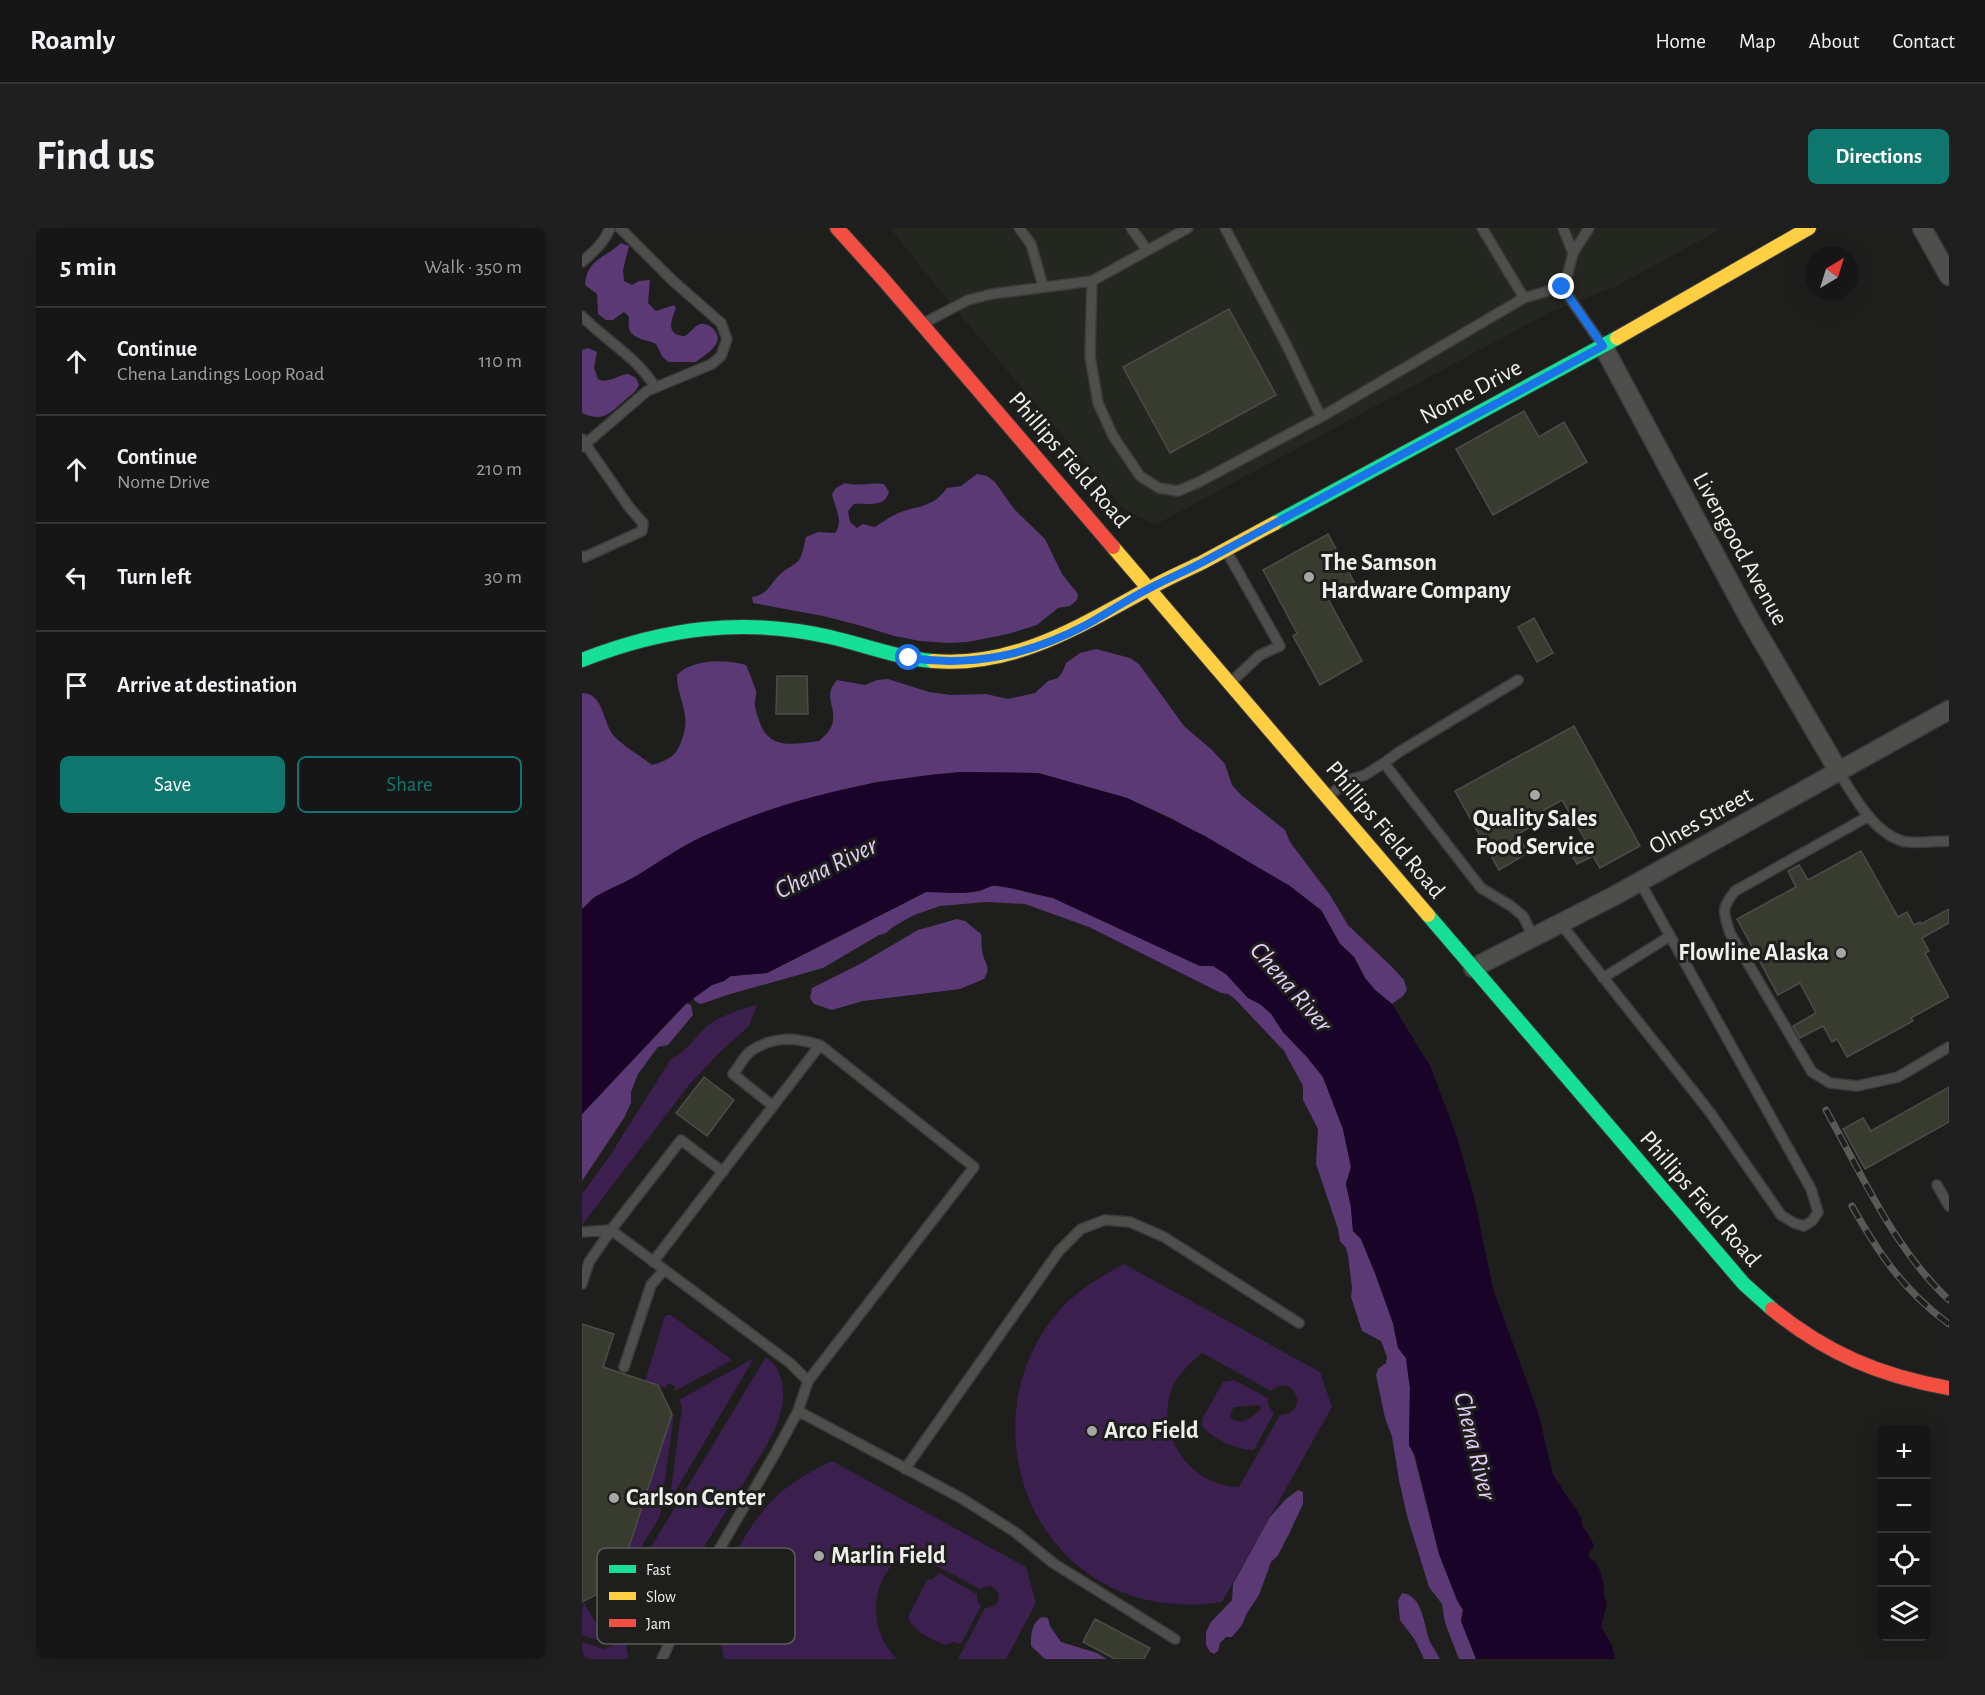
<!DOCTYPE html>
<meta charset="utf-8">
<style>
:root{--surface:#161616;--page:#1f1f1f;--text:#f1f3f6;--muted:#9e9fa1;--line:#353535;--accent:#0f766e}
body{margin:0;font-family:"Alegreya Sans",sans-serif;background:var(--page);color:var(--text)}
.controls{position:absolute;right:18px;bottom:18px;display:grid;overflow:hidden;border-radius:9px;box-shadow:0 6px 24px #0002}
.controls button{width:54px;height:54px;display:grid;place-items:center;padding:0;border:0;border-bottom:2px solid var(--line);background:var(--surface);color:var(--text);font:30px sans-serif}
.compass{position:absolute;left:1223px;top:18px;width:54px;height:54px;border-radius:50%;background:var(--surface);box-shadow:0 6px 24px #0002;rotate:38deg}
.stop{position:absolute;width:18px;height:18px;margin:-14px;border:4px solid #1a73e8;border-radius:50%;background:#fff}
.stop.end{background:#1a73e8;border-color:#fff;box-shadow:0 2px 6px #0008}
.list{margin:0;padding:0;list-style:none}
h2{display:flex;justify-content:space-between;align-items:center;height:78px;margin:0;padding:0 24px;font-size:26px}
h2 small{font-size:20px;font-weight:400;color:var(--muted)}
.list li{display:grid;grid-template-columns:39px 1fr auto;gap:18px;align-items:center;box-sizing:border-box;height:108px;padding:0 24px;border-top:2px solid var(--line)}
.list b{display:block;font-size:22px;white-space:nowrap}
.list p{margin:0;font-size:20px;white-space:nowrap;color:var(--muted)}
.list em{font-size:20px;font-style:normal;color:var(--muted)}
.actions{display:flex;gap:12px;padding:18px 24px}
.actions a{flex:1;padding:14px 0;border:2px solid var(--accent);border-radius:9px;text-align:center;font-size:21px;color:var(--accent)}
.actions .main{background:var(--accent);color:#fff}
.icon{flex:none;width:33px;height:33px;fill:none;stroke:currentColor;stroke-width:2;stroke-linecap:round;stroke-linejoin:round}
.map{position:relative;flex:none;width:1367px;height:1431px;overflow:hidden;border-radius:9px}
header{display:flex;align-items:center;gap:36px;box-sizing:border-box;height:84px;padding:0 30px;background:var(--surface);border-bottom:2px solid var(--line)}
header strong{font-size:28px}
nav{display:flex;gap:33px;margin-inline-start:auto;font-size:21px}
.intro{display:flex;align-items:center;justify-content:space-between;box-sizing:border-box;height:144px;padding:0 36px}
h1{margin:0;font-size:42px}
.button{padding:15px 27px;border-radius:9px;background:var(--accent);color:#fff;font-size:21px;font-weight:700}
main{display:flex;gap:36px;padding:0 36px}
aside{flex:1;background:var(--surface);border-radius:9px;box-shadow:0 6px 24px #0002}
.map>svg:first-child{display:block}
.built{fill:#232720;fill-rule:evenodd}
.green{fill:#3b1f4f;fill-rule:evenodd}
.forest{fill:#5b3974}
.water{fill:#190328}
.building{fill:#383c2f;stroke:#4c4c4b;stroke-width:1.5}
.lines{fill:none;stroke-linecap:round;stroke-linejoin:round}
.lane-casing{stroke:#3b3b3a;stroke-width:12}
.street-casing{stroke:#3b3b3a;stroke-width:21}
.fast-casing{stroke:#3b3b3a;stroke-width:16}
.slow-casing{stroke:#3b3b3a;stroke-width:16}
.jam-casing{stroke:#3b3b3a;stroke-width:16}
.lane{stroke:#4e4e4d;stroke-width:9}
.street{stroke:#4e4e4d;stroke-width:18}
.fast{stroke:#16e098;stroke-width:14}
.slow{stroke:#ffcf43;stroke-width:14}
.jam{stroke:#f24e42;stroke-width:14}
.rail-casing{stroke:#595958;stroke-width:7}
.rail{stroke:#1e1f1c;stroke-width:4.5;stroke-dasharray:14;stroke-linecap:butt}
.route{stroke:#1a73e8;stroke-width:8}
.poi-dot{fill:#a6a6a5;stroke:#1e1f1c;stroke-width:2}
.labels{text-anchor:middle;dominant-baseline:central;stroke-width:6;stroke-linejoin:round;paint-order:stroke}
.street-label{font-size:24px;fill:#eff0ee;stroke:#1e1f1c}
.poi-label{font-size:24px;font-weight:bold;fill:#eff0ee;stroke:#1e1f1c;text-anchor:start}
.water-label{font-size:26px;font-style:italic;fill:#e1ccf4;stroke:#1e1f1c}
.key{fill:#1e1f1c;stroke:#5d5e5b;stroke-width:1.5}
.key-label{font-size:16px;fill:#eff0ee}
</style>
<header>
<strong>Roamly</strong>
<nav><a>Home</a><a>Map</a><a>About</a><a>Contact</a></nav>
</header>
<div class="intro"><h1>Find us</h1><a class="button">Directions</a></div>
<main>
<aside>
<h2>5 min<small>Walk · 350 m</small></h2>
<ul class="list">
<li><svg class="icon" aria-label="ahead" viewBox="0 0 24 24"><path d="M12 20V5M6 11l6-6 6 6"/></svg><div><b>Continue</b><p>Chena Landings Loop Road</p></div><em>110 m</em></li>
<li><svg class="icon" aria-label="ahead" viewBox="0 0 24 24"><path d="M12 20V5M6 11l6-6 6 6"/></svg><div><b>Continue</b><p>Nome Drive</p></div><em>210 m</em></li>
<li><svg class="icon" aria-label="left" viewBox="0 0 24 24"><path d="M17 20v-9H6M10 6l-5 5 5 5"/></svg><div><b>Turn left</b></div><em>30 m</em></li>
<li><svg class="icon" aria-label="arrive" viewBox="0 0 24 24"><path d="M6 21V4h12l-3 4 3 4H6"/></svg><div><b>Arrive at destination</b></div></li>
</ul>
<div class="actions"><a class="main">Save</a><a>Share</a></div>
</aside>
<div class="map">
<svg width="1367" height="1431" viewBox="0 0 1367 1431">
<rect width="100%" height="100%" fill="#1e1e1d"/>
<path class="built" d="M 308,0 L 1141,0 L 1033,59 L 972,82 L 573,297 L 543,282 L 354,58 ZM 647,81 L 694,167 L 588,225 L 541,139 Z"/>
<path class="green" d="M 174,777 L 175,778 L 166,799 L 138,824 L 107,857 L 0,997 L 0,966 L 27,929 L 89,831 C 104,824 113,809 125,798 C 138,788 158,781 174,777 Z
M 542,1036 L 738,1144 L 750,1179 L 640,1374 C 607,1379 574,1377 542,1365 C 429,1320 399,1174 476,1084 C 494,1063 518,1049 542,1036 ZM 620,1125 L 689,1163 C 713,1143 729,1187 698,1187 L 657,1259 C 608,1258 572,1206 590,1160 C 596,1146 609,1134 620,1125 Z
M 86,1087 L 89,1087 L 150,1132 L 93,1163 L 93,1158 L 86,1155 L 84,1160 L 63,1153 L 83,1088 Z
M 184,1129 C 201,1141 204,1163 199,1183 C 193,1209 174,1233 161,1256 C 136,1296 111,1337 86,1377 L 79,1380 L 60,1405 C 44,1403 38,1381 31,1368 L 43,1362 Z
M 172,1130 L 93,1264 L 89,1261 L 100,1179 L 97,1172 Z
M 652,1152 L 686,1170 L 686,1177 L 692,1185 L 672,1222 C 655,1222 631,1211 620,1198 L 620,1191 L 641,1154 ZM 678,1177 L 679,1181 C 669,1189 661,1199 649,1190 L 648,1187 L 652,1179 Z
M 90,1186 L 92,1186 L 78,1288 L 39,1353 L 36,1354 Z
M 250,1233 L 444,1339 L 454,1375 L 424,1431 L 376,1431 L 403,1380 C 419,1380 422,1364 408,1358 L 398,1361 L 326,1323 C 317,1330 308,1338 303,1347 C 287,1374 293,1410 315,1431 L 142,1431 C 128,1372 154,1304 199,1264 C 215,1251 232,1242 250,1233 Z
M 357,1345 L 395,1366 L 395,1372 L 399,1378 L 379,1416 L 370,1414 L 363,1417 C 349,1410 332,1405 326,1389 L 345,1352 L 351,1351 Z
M 2,1375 L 16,1398 L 36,1407 L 22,1414 L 0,1407 L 0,1382 Z
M 43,1412 L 46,1428 L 45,1431 L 0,1431 L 0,1414 L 22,1421 Z"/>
<path class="forest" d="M 39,15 L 47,18 L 41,42 L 42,53 L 50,57 L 57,53 L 68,52 L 66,75 L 74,83 L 92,77 L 94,80 C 90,91 82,107 103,108 C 108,105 112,98 118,96 C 127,94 139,105 135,114 C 132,122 120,129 114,134 L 86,134 L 80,128 L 74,116 C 66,112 49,111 47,100 C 46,97 47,93 47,89 L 42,84 L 31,92 L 24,92 L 16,86 L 15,66 L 3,57 C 5,31 23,30 39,15 Z
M 6,120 L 15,124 L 12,140 L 16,151 C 28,156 35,147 46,146 L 54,150 L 57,157 C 54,164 49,167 43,172 C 28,185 21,195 0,185 L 0,122 Z
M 395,246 L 405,248 L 413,254 L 432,281 L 463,311 L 480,346 L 496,366 L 495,372 L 488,378 L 476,380 L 455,397 L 426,406 L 386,414 L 367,415 L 338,413 L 312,408 L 280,398 L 241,388 L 171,375 L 170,369 C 189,366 188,353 202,343 C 207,339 212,338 217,332 C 221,326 222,316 224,309 L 236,304 L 253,305 C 262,292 253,281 250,266 L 254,260 L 263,255 C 277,259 289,254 302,256 L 307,264 C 303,280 286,275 272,276 L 266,283 L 268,294 L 275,300 L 281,296 L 293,299 C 301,294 310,287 319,284 C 339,277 351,279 365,260 L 379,258 Z
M 514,421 L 548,430 L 557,436 L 602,498 L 630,522 L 643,536 L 650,557 L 659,567 L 703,602 L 708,614 L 748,667 L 766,697 L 811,740 L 822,752 L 825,762 L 821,768 L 810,776 L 793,762 L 783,750 L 772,729 L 758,716 L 739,682 L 664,633 L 591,591 L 545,570 L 456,545 L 379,544 L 294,554 L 213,574 L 119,609 L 48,652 L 13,669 L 0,681 L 0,465 C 22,465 20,494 32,508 C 42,519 59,528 70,537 C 87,532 95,528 100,511 C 110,485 95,472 95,447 C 110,431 143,431 164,437 C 166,441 173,459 174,463 C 175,468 172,472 173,477 C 173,482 176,489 178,495 C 187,522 214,516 237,513 C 243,508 250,501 251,493 C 253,476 241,468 255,452 L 283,457 L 295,452 L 306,451 L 347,464 L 369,467 L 404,466 L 426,471 L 453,465 L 466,453 L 476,450 L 481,443 L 484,435 L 498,425 Z
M 411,657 C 432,660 450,666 471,670 L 618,738 L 631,738 L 644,746 L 666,770 L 678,776 L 689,786 L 701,804 L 725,829 L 741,849 L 761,901 L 769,939 L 764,956 L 769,979 L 771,1003 L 779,1011 L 793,1045 L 811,1095 L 816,1119 L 824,1130 L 828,1160 L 827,1217 L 832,1227 L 857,1326 L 875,1372 L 881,1382 L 879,1393 L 894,1431 L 877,1431 L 863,1395 L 860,1376 L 847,1359 L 843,1346 L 825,1288 L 817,1252 L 810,1209 L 803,1190 L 794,1147 L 796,1141 L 804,1135 L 805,1129 L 799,1113 L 780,1103 L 769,1069 L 770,1060 L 766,1027 L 764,1020 L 758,1013 L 756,1001 L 734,936 L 736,901 L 721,872 L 721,858 L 702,823 L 653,771 L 646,766 L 639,765 L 507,699 L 443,676 L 405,674 L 358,678 L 332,687 L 311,699 L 304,705 L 297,707 L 241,740 L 145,767 L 119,776 L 114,774 L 111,770 L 130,757 L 142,753 L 149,748 L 185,745 L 344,664 L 397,663 Z
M 375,691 L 383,693 L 399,706 C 400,712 399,720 401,727 C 404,738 409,738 402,751 L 378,761 L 281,773 L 250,782 L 232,776 L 228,770 L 230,760 L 278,736 L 336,702 Z
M 105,775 L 109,777 L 111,787 L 86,817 L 76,819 L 56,846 L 49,864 L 49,875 L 42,890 L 0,953 L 0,886 Z
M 716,1262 L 721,1264 L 721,1276 L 707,1306 L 696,1327 L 689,1334 L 677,1367 L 665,1385 L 660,1397 L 650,1409 L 644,1409 L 638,1415 L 636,1423 L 632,1426 L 628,1424 L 624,1417 L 624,1404 L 629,1394 L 650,1372 L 651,1356 L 688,1289 L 704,1271 Z
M 820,1365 C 841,1367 842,1398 848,1414 C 851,1420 855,1425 858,1431 L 842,1431 L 833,1412 L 818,1392 L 816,1373 Z
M 460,1389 L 466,1390 L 468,1398 L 479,1414 L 515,1425 L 525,1431 L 463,1431 L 449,1418 C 449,1407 449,1395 460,1389 Z"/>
<path class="water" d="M 379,544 L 456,545 L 545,570 L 623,608 L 708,658 L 739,682 L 758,716 L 772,729 L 783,750 L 793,762 L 810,776 L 848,838 L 874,906 L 892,969 L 911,1061 L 956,1184 L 971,1247 L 999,1289 L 1000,1297 L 1010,1313 L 1012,1319 L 1006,1326 L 1007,1330 L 1013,1333 L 1019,1345 L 1022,1358 L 1022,1368 L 1025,1375 L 1019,1399 L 1030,1417 L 1033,1431 L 894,1431 L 879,1393 L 881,1382 L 875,1372 L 857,1326 L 833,1227 L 827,1217 L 828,1160 L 824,1130 L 816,1120 L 811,1095 L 793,1045 L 779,1011 L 771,1003 L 769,979 L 764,956 L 769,939 L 761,901 L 741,849 L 725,829 L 701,804 L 689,785 L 678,776 L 666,770 L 644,746 L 631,738 L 618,738 L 471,670 C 452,666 434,659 414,658 C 408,657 403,662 396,663 C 379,667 361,664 344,664 L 185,745 L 149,748 L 142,753 L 130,757 L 101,778 L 0,886 L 0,681 C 5,678 8,672 13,669 C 25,661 41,656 54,648 C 76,635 97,619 120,609 C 201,571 290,551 379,544 Z"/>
<path class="building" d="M 647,81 L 694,167 L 588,225 L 541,139 Z
M 942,183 L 957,209 L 982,194 L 1005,234 L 911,287 L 874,221 Z
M 746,306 L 760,332 L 764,330 L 771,342 L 767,344 L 772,354 L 745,369 L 780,433 L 738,457 L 711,408 L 715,405 L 681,342 Z
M 952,390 L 971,425 L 955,434 L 936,399 Z
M 195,448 L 225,448 L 226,486 L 194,486 Z
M 992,498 L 1058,618 L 1018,640 L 1011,628 L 995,636 L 988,625 L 999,619 L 997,615 L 1003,612 L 980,572 L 943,593 L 947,600 L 936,606 L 946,625 L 917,642 L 873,563 Z
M 1279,623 L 1316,689 L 1325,684 L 1332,697 L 1338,694 L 1339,696 L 1367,681 L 1367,695 L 1340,710 L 1347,723 L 1343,725 L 1367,769 L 1329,790 L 1331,793 L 1265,829 L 1255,811 L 1250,814 L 1241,798 L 1218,810 L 1211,798 L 1234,785 L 1218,755 L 1196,767 L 1155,691 L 1214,659 L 1206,643 L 1217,637 L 1226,652 Z
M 122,849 L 152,872 L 125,908 L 94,885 Z
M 1367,859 L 1367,894 L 1283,941 L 1261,901 L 1281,890 L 1289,903 Z
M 0,1096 L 32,1106 L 21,1139 L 76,1157 L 90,1186 L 35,1356 L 0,1374 Z
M 513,1391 L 568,1420 L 562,1431 L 533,1431 L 501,1414 Z"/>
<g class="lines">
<g class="lane-casing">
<path id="lane" d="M 437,0 L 449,16 L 461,58
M 549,0 L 565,22
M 643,0 L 705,118 L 739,189
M 900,0 L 942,70
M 981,0 L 991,25
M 0,34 C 11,24 23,14 28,0
M 510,53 L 508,128 L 516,175 L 531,208 L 558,248 L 577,260 L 596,263 L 617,254 L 739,189 L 942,70 L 980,59 L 986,45 L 991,25 L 1007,0
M 980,59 L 1021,118
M 0,88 C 24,113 55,129 73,159
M 342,95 L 386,72 L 410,66 L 510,53 L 606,0
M 0,211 L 47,279 L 61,295 L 60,303 L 3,329 L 0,328
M 0,219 L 65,163 L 130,136 L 139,128 L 145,111 L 139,95 L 90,52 L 38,0
M 645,324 L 698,418 L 678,427 L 648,455
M 802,535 L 817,524 L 936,452
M 1257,544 C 1271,567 1291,604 1320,613 C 1329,616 1356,613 1367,613
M 745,569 L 767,552 L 783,547 L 802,535 L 899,660 L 929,678 L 941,688 L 952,710
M 1287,588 L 1153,663 C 1139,680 1141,684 1148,705 L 1230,844 L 1248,855 L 1275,858 L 1316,849 L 1367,819
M 979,696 L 1127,883 L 1199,987 L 1212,995 L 1222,998 L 1230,993 L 1236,984 L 1229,961 L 1058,654
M 1021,750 L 1088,708
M 191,878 L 151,846 C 157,839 162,828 169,823 C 193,807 213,810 238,817 L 392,939 L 226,1153
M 1355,957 L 1367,978
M 0,1004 L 29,1002 L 208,1135 L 226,1153 L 216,1183 L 194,1224 L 106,1375 L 80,1431
M 71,1034 L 238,817
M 0,1056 L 7,1034 L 29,1002 L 99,912 L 141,944
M 42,1139 L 69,1057 L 82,1042
M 216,1183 L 379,1270 L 433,1304 L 471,1335 L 593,1411
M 323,1241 L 477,1023 L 499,1001 L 523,992 L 548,994 L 582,1009 L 717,1095"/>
</g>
<g class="street-casing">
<path id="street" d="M 1340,0 L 1367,48
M 1021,118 L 1167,390 L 1257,544
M 891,740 L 1032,668 L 1367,482"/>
</g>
<g class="fast-casing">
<path id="fast" d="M 693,295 L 1035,110
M 0,432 C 82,400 161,389 248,409 C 283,417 316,430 351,433
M 846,687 L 1162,1056 L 1190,1081"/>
</g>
<g class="slow-casing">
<path id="slow" d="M 1035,110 L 1227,0
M 531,319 L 846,687
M 351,433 C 435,440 502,395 572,358 C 588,349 605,342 621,334 C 645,321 669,308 693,295"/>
</g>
<g class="jam-casing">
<path id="jam" d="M 255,0 L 301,51 L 531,319
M 1190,1081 C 1244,1125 1298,1148 1367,1160"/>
</g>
<use href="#lane" class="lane"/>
<use href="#street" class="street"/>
<use href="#fast" class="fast"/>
<use href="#slow" class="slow"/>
<use href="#jam" class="jam"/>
<g class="rail-casing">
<path id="rail" d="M 1244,882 C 1280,947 1312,1021 1367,1072
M 1270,978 C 1297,1026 1321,1062 1367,1096"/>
</g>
<use href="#rail" class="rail"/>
</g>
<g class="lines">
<path class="route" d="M 327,430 C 391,439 447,427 504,397 C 526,385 546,371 568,360 C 585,351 604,343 621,334 L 1021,118 L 980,59"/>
</g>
<g class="poi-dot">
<circle cx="727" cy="349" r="6"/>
<circle cx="953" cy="567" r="6"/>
<circle cx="1259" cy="725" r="6"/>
<circle cx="510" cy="1203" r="6"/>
<circle cx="32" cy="1270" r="6"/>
<circle cx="237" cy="1328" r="6"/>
</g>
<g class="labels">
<g class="street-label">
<text transform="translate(889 164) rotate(-28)">Nome Drive</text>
<text transform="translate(487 232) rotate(49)">Phillips Field Road</text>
<text transform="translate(1158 321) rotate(61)">Livengood Avenue</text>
<text transform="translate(1119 593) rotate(-29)">Olnes Street</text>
<text transform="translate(803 602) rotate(50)">Phillips Field Road</text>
<text transform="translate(1118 971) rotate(49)">Phillips Field Road</text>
</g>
<g class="poi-label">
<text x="739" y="335">The Samson<tspan x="739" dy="28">Hardware Company</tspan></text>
<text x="953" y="591" text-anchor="middle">Quality Sales<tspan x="953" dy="28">Food Service</tspan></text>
<text x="1247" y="725" text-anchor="end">Flowline Alaska</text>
<text x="522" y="1203">Arco Field</text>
<text x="44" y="1270">Carlson Center</text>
<text x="249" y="1328">Marlin Field</text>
</g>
<g class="water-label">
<text transform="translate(244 640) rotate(-26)">Chena River</text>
<text transform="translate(709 759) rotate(49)">Chena River</text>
<text transform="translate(893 1218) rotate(76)">Chena River</text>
</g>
</g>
<rect x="15" y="1320" width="198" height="96" rx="9" class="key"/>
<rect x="27" y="1337" width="27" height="8" fill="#16e098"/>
<rect x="27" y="1364" width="27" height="8" fill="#ffcf43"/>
<rect x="27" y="1391" width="27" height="8" fill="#f24e42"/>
<g class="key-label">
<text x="64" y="1347">Fast</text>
<text x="64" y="1374">Slow</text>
<text x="64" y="1401">Jam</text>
</g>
</svg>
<div class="controls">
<button>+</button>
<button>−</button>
<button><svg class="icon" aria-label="locate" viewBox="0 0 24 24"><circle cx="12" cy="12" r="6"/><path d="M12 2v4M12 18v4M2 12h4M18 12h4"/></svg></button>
<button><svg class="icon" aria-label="layers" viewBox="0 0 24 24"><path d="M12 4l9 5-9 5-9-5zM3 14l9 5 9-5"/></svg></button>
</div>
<svg class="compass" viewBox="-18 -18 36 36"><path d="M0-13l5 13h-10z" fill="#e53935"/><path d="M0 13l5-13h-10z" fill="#9e9fa1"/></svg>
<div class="stop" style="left:327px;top:430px"></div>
<div class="stop end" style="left:980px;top:59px"></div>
</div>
</main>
